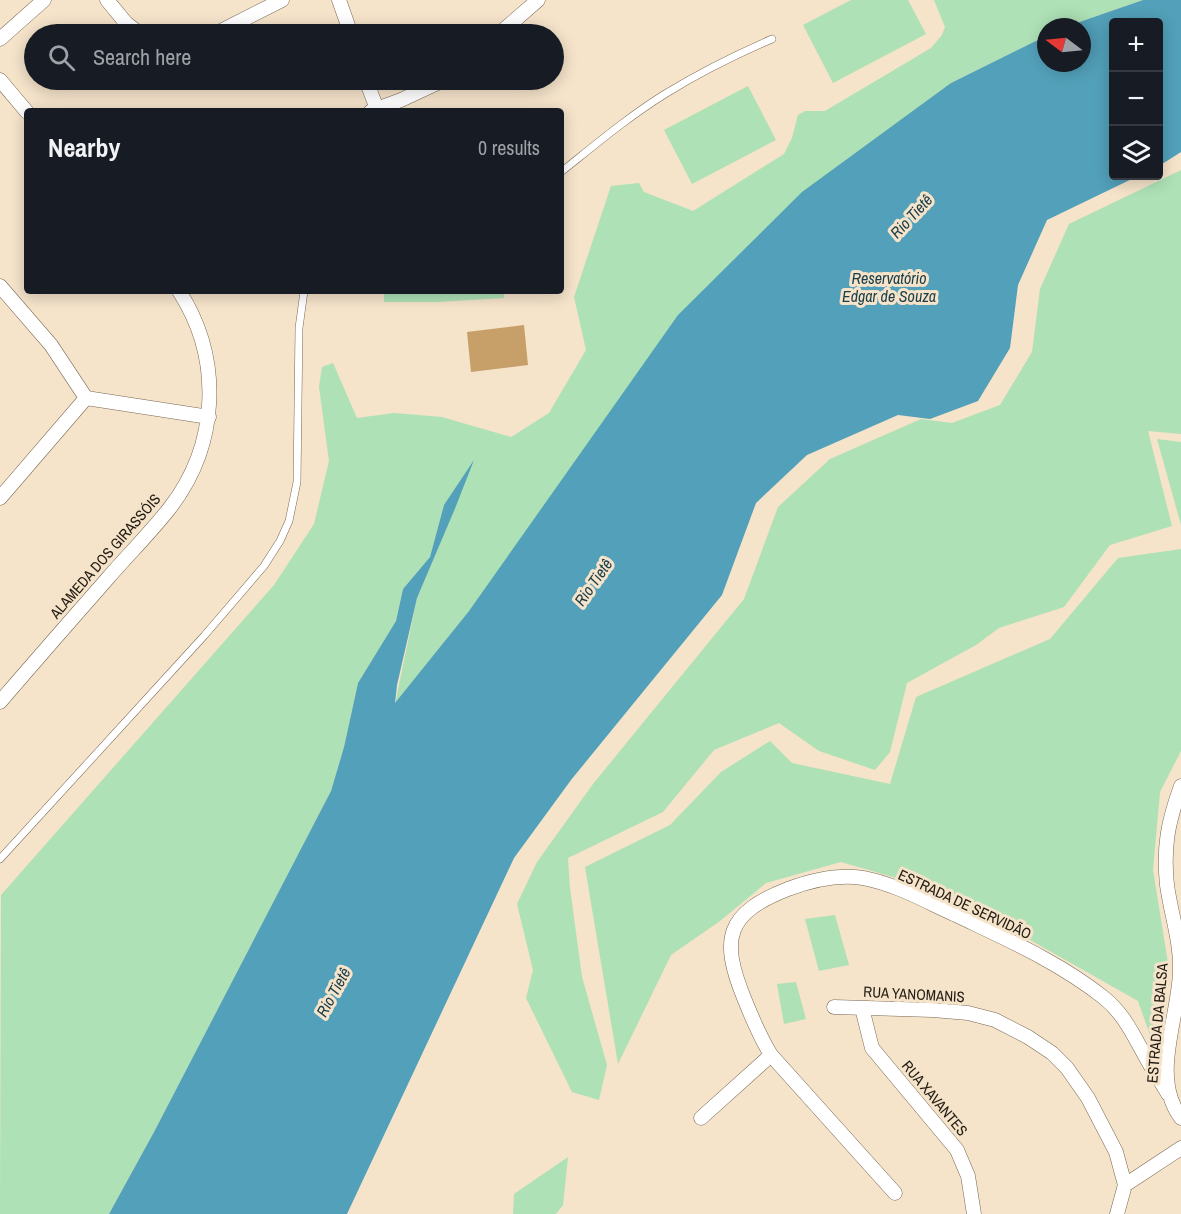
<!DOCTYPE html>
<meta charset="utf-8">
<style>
:root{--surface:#171b24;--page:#20242c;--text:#f1f3f6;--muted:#9ea1a6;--line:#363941}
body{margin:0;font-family:"Archivo Narrow",sans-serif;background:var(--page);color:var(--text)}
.controls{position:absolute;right:18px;top:18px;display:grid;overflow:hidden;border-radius:6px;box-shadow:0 3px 15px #0003}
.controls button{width:54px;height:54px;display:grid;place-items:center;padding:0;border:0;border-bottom:2px solid var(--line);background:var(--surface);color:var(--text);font:30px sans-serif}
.compass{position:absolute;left:1037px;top:18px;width:54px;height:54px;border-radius:50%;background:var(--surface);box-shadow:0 3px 15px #0003;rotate:286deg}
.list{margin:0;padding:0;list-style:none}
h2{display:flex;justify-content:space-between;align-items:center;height:78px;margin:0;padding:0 24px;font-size:26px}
h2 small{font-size:20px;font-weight:400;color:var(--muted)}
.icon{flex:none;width:33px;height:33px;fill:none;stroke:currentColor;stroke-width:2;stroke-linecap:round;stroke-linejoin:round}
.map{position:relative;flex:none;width:1181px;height:1214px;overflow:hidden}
.search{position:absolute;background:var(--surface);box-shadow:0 3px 15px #0003;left:24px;top:24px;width:540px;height:66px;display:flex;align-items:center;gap:15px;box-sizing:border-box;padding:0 21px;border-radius:33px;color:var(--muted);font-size:22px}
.panel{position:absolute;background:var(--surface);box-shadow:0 3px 15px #0003;left:24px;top:108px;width:540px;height:186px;border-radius:6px}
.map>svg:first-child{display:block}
.green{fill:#aee1b6}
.water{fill:#52a0b9}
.building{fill:#c69f69}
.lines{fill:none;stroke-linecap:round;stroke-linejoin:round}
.service-casing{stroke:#786853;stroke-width:8}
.minor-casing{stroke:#786853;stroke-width:15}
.service{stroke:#fff;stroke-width:7}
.minor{stroke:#fff;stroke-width:14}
.labels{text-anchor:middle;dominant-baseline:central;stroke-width:6;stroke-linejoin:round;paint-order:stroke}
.street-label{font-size:15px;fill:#221c13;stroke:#f5e3ca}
.water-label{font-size:16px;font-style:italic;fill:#183c48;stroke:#f5e3ca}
</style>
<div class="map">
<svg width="1181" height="1214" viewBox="0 0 1181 1214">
<rect width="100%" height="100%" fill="#f5e3ca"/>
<path class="green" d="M 851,0 L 908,0 L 926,34 L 833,83 L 803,25 Z
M 934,0 L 1143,0 L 1065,27 L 1046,27 L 1046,36 L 951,83 L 469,611 L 395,704 L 417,598 L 454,511 L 444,505 L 430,557 L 403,589 L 396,621 L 358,683 L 344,747 L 331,791 L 154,1132 L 109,1214 L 0,1214 L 1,895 L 274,585 L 314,524 L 329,461 L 319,387 L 322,367 L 333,363 L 357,418 L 394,413 L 442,417 L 511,437 L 549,413 L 586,350 L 574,297 L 611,186 L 639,183 L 644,192 L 693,211 L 784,154 L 792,138 L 798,115 L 805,111 L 825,111 L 931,48 L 942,35 L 945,27 Z
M 748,86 L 776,140 L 692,184 L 664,130 Z
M 1181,170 L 1181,434 L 1148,431 L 1172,526 L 1110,545 L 1064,607 L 999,628 L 976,645 L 907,683 L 890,752 L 875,770 L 819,751 L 779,723 L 714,750 L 663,812 L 568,858 L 570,888 L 582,977 L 607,1065 L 599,1100 L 572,1092 L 526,998 L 533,970 L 517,904 L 537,862 L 593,784 L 744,599 L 778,507 L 830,459 L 921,419 L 952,423 L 1000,405 L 1032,352 L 1040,289 L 1069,224 Z
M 384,291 L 504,291 L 504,298 L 437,302 L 384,302 Z
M 1157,439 L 1181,442 L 1181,525 Z
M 1181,549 L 1181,751 L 1160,792 L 1153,870 L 1168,963 L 1157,1055 L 1138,1001 L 945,892 L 841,862 L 766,883 L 720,921 L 671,955 L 618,1064 L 585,867 L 670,825 L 721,772 L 770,741 L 792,763 L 890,784 L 916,697 L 1050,639 L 1118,558 Z
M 835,915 L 849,965 L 819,971 L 805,919 Z
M 796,982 L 806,1019 L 784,1024 L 777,984 Z
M 568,1157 L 563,1205 L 556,1214 L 513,1214 L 514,1194 Z"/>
<path class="water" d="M 1143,0 L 1181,0 L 1181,152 L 1159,166 L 1158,22 L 1114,22 L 1114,176 L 1138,176 L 1047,220 L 1018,285 L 1010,348 L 978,401 L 930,419 L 898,415 L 807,455 L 756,503 L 722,595 L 571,780 L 514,858 L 347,1214 L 109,1214 L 154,1132 L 331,791 L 344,747 L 358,683 L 396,621 L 403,589 L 430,557 L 444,505 L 474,460 L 454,511 L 417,598 L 397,685 L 395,703 L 469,611 L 678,315 L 802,192 L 951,83 L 1046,36 L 1046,63 L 1082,63 L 1082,27 L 1065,27 Z"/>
<path class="building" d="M 524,325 L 528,365 L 471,372 L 467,332 Z"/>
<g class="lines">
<g class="service-casing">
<path id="service" d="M 561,172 C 595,145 628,117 665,94 C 699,73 735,55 772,39
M 0,859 L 204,636 L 264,566 L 280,541 L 289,521 L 297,482 L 299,328 L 304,291"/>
</g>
<g class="minor-casing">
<path id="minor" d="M 107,0 L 126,23 L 140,34
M 339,0 L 351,34
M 215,34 L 282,0
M 499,34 L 538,0
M 0,39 L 44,0
M 0,80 L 27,112
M 366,80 L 377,109
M 371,111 L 401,100 L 444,80
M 0,286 L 51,345 L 86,398 L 0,498
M 86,398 L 209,417
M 0,702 C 36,660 72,619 108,578 C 128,555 150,533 169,509 C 219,445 223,359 179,291
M 1181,786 C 1168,822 1163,847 1167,885 C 1171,914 1181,942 1180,971 C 1179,1018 1150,1077 1181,1118
M 834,1007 L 933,1010 L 968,1013 L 995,1020 L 1028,1037 L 1052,1053 L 1067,1068 L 1088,1098 L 1116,1152 L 1125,1185 L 1117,1214
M 862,1008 L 872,1048 L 957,1150 L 968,1176 L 974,1214
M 701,1118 L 771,1055
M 1125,1185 L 1181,1148
M 895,1193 L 771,1055 C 760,1037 752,1018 744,998 C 720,939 726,913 788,889 C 812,880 838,874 863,878 C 896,884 927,902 956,915 C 1006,939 1059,962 1103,997 C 1125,1014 1135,1039 1149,1063 C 1155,1074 1162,1083 1168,1094"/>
</g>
<use href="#service" class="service"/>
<use href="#minor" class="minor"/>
</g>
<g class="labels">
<g class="street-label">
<text transform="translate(105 556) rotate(-49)">ALAMEDA DOS GIRASSÓIS</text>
<text transform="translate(965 904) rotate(25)">ESTRADA DE SERVIDÃO</text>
<text transform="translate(914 994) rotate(3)">RUA YANOMANIS</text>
<text transform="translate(1157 1023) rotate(-85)">ESTRADA DA BALSA</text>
<text transform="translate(935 1098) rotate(50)">RUA XAVANTES</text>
</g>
<g class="water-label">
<text transform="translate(911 216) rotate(-47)">Rio Tietê</text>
<text x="889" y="278">Reservatório<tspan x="889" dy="18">Edgar de Souza</tspan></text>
<text transform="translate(593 582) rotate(-55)">Rio Tietê</text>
<text transform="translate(333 992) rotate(-61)">Rio Tietê</text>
</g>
</g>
</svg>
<div class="controls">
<button>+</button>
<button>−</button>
<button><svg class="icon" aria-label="layers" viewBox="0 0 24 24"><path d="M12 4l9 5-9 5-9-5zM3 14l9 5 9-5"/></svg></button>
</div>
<svg class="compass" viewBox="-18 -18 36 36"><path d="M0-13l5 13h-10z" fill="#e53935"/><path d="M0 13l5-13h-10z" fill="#9ea1a6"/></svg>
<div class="search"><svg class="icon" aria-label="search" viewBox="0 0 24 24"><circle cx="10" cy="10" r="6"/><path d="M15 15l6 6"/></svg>Search here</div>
<section class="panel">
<h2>Nearby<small>0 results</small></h2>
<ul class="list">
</ul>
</section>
</div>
